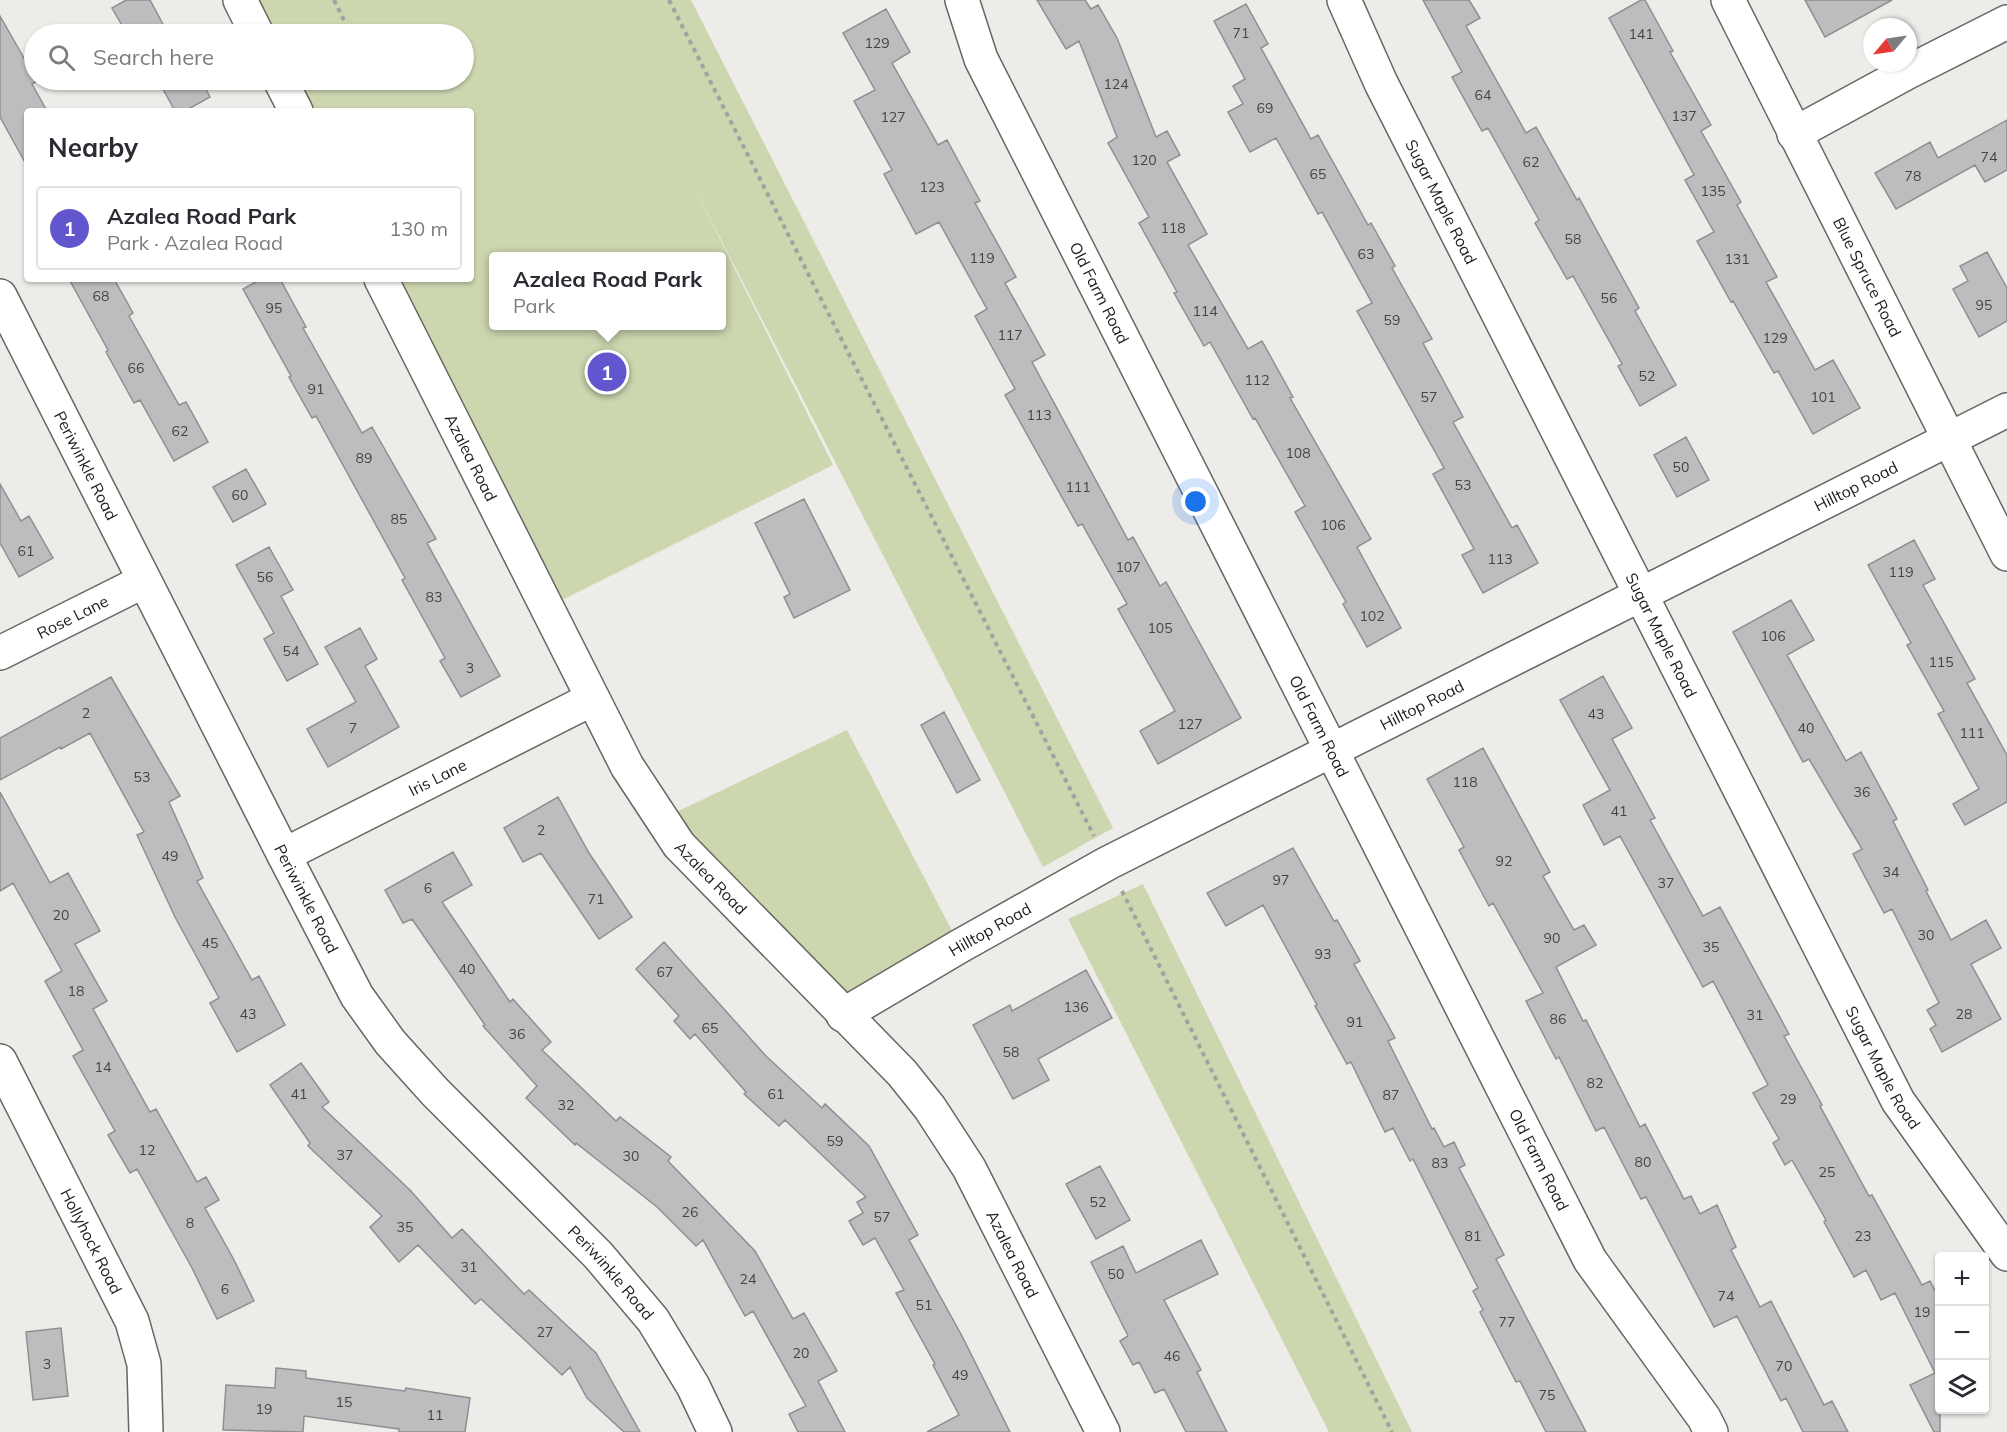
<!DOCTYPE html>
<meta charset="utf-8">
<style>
:root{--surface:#fff;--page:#f2f2f3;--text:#2b2b33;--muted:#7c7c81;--line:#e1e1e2;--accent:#6256cf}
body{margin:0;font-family:Mulish,sans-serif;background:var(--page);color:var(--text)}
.controls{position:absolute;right:18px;bottom:18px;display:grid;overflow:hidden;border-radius:6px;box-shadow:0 2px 4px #0004}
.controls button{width:54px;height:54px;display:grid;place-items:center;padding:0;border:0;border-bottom:2px solid var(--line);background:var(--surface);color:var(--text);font:30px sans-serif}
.compass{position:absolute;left:1863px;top:18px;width:54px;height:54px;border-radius:50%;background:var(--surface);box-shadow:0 2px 4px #0004;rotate:241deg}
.you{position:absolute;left:1196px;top:502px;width:21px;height:21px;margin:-15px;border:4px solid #fff;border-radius:50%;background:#1a73e8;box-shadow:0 0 0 9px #1a73e833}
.badge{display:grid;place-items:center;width:39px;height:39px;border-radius:50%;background:var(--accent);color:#fff;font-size:20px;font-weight:700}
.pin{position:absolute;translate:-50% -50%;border:3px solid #fff;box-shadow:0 2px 6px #0006}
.popup{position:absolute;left:489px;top:252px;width:237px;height:78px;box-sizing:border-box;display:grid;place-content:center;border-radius:6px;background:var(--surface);filter:drop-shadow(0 2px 4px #0005);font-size:20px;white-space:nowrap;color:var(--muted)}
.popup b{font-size:22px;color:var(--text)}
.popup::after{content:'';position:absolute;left:50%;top:100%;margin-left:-12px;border:12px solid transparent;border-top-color:var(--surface)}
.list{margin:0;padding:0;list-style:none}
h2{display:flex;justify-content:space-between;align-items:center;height:78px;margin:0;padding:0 24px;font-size:26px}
h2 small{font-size:20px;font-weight:400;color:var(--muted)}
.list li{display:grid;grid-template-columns:39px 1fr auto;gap:18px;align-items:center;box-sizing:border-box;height:84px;margin:0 12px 12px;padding:0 12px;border:2px solid var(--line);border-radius:6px}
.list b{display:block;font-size:22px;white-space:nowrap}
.list p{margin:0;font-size:20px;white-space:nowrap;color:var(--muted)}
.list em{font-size:20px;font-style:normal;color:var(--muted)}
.icon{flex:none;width:33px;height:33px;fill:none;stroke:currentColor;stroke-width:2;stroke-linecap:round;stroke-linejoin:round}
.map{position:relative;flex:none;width:2007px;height:1432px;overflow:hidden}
.search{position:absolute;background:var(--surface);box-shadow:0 2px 4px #0004;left:24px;top:24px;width:450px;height:66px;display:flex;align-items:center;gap:15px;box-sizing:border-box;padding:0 21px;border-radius:33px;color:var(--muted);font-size:22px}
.panel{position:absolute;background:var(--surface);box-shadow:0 2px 4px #0004;left:24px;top:108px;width:450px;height:174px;border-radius:6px}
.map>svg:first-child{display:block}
.green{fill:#ccd6af;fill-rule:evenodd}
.building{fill:#bfbcc0;stroke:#908e91;stroke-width:1.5}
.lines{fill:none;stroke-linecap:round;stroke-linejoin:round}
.street-casing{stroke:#676663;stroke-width:36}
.path{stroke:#a3a29e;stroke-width:4;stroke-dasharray:4.5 4.5;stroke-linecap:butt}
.street{stroke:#fff;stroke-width:33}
.labels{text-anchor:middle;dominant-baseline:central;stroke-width:5;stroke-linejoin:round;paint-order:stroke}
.number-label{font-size:14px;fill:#454444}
.street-label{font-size:16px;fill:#1c1c1a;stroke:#eeece8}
</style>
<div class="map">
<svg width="2007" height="1432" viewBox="0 0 2007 1432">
<rect width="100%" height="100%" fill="#eeece8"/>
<path class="green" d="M 240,0 L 691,0 L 1113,828 L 1043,867 L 691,181 L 833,465 L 546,608 L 381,279 L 471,279 L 471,111 L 296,111 L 280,80 L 464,80 L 464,34 L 257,34 ZM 493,256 L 721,256 L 721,326 L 493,326 Z
M 847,730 L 960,946 L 843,1015 L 662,819 Z
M 1143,884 L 1412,1432 L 1329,1432 L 1068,919 Z"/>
<path class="building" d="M 126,0 L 150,0 L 165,28 L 153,34 L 127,34 L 112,8 Z
M 1037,0 L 1085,0 L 1091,9 L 1098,5 L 1117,38 L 1156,137 L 1167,131 L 1180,155 L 1167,162 L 1207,234 L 1188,245 L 1248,349 L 1262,341 L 1293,397 L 1290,398 L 1371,539 L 1357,547 L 1401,628 L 1367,647 L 1343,604 L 1346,602 L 1295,512 L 1305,506 L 1255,418 L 1253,419 L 1210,342 L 1204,346 L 1174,293 L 1177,292 L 1139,223 L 1149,217 L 1108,143 L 1117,137 L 1079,41 L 1066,49 Z
M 1423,0 L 1469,0 L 1480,18 L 1466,26 L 1526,133 L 1536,127 L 1577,200 L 1579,198 L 1639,308 L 1635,311 L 1676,385 L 1640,406 L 1618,366 L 1622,364 L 1573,276 L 1567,279 L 1535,223 L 1539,220 L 1488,128 L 1482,131 L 1452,77 L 1462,72 Z
M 1641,0 L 1645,0 L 1673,51 L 1670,52 L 1711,125 L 1701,131 L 1741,202 L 1737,205 L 1777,277 L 1766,282 L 1815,370 L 1833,360 L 1860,408 L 1813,434 L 1778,371 L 1774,373 L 1733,301 L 1731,302 L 1697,241 L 1714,232 L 1685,180 L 1694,175 L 1609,18 Z
M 1805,0 L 1892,0 L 1825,37 Z
M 1246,4 L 1268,44 L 1261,48 L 1311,139 L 1318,135 L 1368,225 L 1371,223 L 1395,266 L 1392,268 L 1432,339 L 1423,343 L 1463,417 L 1453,422 L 1512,528 L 1517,525 L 1538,563 L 1483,593 L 1462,555 L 1474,549 L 1433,474 L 1444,468 L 1357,311 L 1372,303 L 1322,212 L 1318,214 L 1276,138 L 1250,152 L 1228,112 L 1243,104 L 1233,86 L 1245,79 L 1214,21 Z
M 886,9 L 910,52 L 892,63 L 938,145 L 947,140 L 980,201 L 975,203 L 1016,277 L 1005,283 L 1045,355 L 1032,362 L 1128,540 L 1133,537 L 1160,586 L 1166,582 L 1241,718 L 1158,764 L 1140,731 L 1175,711 L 1118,609 L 1127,604 L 1082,524 L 1078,526 L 1005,395 L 1015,389 L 975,316 L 987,309 L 939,222 L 916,234 L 884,174 L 892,170 L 854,101 L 875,90 L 843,33 Z
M 0,16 L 37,81 L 32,84 L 47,111 L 27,111 L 27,166 L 0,117 Z
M 158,80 L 201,80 L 210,97 L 185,111 L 175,111 Z
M 2007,120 L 2007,170 L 1985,182 L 1975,165 L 1896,209 L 1875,173 L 1930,142 L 1938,158 Z
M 1987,252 L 2007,288 L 2007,321 L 1979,337 L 1953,289 L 1968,281 L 1960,266 Z
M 69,279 L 114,279 L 133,313 L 129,316 L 179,405 L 186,402 L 208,442 L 174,461 L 140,400 L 134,403 L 106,352 L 108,350 Z
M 261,279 L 280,279 L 306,327 L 303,328 L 362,433 L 372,427 L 436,539 L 427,543 L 500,676 L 461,697 L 440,661 L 445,658 L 402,580 L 405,578 L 316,416 L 312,418 L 289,377 L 291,376 L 243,289 Z
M 1686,437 L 1709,480 L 1677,497 L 1654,455 Z
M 246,469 L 266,504 L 233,522 L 213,487 Z
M 0,484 L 21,521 L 29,516 L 53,558 L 19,577 L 0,543 Z
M 804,499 L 850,590 L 794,618 L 784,597 L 790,594 L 755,523 Z
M 1914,540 L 1935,579 L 1923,585 L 1975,679 L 1967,683 L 2007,755 L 2007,802 L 1965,825 L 1953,804 L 1979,789 L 1938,714 L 1944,711 L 1907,645 L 1911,643 L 1868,565 Z
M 269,547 L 293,590 L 281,596 L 318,664 L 287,681 L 264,639 L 274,633 L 236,565 Z
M 1791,600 L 1814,640 L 1787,655 L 1846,761 L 1861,752 L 1897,819 L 1893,821 L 1928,890 L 1926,891 L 1951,940 L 1986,920 L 2001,948 L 1971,964 L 2001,1019 L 1942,1052 L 1930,1029 L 1936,1025 L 1927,1010 L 1939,1003 L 1892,909 L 1884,913 L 1853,854 L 1862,849 L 1809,759 L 1803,762 L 1733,632 Z
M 360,628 L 377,659 L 365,666 L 399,727 L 328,767 L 307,729 L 356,702 L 325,647 Z
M 1603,676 L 1632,728 L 1612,739 L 1655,818 L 1650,820 L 1703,916 L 1720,907 L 1789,1034 L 1784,1036 L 1822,1105 L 1820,1106 L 1869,1196 L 1872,1195 L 1922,1285 L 1930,1281 L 1940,1300 L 1940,1432 L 1934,1432 L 1910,1385 L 1935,1373 L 1895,1293 L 1881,1300 L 1866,1270 L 1854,1277 L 1824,1222 L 1826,1220 L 1792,1160 L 1785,1165 L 1773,1143 L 1779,1139 L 1753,1093 L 1768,1085 L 1713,981 L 1703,987 L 1620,836 L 1604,845 L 1583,805 L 1610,790 L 1560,700 Z
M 111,677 L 180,796 L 169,802 L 203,878 L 197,881 L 252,980 L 259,976 L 285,1025 L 237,1052 L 210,1003 L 219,998 L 175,917 L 137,835 L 144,832 L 90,733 L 61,749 L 60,747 L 0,780 L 0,738 Z
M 944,712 L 980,780 L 957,793 L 921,725 Z
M 1483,748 L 1550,872 L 1543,876 L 1574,930 L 1584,925 L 1596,945 L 1556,967 L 1583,1021 L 1586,1020 L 1640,1127 L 1645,1124 L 1684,1199 L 1691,1196 L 1700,1214 L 1717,1205 L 1736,1247 L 1731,1250 L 1760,1307 L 1771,1301 L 1824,1405 L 1832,1401 L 1848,1432 L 1803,1432 L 1786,1398 L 1781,1401 L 1737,1316 L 1714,1327 L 1646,1197 L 1641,1199 L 1604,1127 L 1596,1131 L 1559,1057 L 1556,1059 L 1526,1001 L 1543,993 L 1493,903 L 1489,906 L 1459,850 L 1464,847 L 1427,779 Z
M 0,792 L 50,883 L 68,873 L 100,931 L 75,944 L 107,1001 L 93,1009 L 150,1112 L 156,1109 L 197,1182 L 206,1177 L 219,1200 L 205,1208 L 233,1258 L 254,1301 L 217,1319 L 192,1268 L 137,1169 L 130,1173 L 108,1135 L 115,1131 L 73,1056 L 83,1050 L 45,981 L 62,971 L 13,883 L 0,891 Z
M 558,797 L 589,853 L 632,917 L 599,939 L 541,853 L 523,862 L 504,828 Z
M 1293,848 L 1334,921 L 1337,920 L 1360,961 L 1354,964 L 1395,1038 L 1388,1041 L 1432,1129 L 1434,1128 L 1444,1147 L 1454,1142 L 1465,1165 L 1459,1168 L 1504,1255 L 1496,1259 L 1586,1432 L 1546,1432 L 1520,1381 L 1516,1382 L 1480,1312 L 1483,1310 L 1473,1291 L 1478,1288 L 1413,1159 L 1410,1161 L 1393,1128 L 1385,1132 L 1351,1062 L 1347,1064 L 1315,1006 L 1317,1005 L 1263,905 L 1226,926 L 1207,893 Z
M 453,852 L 472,885 L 442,902 L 510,1002 L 513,999 L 551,1042 L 542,1050 L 616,1121 L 620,1117 L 671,1157 L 668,1161 L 755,1251 L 793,1319 L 804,1313 L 837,1371 L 818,1381 L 845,1432 L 798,1432 L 789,1414 L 806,1406 L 753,1311 L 745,1316 L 703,1240 L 696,1246 L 657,1207 L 576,1143 L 575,1145 L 526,1098 L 537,1086 L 483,1026 L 485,1025 L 412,919 L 403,923 L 385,890 Z
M 664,942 L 766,1056 L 822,1108 L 825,1104 L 869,1146 L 918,1235 L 909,1240 L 962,1336 L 1010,1432 L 927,1432 L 959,1415 L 933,1365 L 935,1364 L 896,1293 L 904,1290 L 875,1238 L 863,1245 L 849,1221 L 863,1213 L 857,1202 L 866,1197 L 785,1120 L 779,1126 L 744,1094 L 746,1092 L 695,1034 L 690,1039 L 674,1021 L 679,1016 L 636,969 Z
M 1086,970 L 1112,1018 L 1038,1059 L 1049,1080 L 1013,1099 L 973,1025 L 1010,1005 L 1012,1011 Z
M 301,1063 L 329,1102 L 322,1107 L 410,1190 L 452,1238 L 462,1229 L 524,1294 L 529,1290 L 596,1353 L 640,1432 L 624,1432 L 587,1398 L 570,1367 L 562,1375 L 481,1299 L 475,1304 L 418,1245 L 399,1262 L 370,1227 L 382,1216 L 308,1146 L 310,1143 L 270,1085 Z
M 1100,1166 L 1130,1220 L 1096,1239 L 1066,1184 Z
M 1201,1240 L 1218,1274 L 1164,1300 L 1201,1370 L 1197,1372 L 1227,1432 L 1186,1432 L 1164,1389 L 1155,1393 L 1139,1362 L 1133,1365 L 1120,1341 L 1128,1336 L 1091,1262 L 1123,1246 L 1136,1273 Z
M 61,1328 L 68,1396 L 33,1400 L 26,1332 Z
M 276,1368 L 306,1371 L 306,1378 L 405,1391 L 406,1388 L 470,1398 L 465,1432 L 399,1432 L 399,1429 L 304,1416 L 303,1432 L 223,1430 L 226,1385 L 275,1388 Z"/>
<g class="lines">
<g class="street-casing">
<g id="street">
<path d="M 240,0 L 257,34"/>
<path id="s1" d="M 962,0 L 981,59 L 1590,1260 L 1704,1418 L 1711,1432"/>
<path id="s2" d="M 1344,0 L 1381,83 L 1898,1101 L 2007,1254"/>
<path id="s3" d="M 1728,0 L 2007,554"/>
<path d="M 280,80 L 296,111"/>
<path d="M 1794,134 L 1908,72 L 2007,22"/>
<path id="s4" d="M 381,279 L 627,766 L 679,845 L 902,1073 L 930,1108 L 969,1168 L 1103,1432"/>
<path id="s5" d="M 0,296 L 284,855 L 357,996 L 390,1042 L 435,1092 L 598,1255 L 653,1320 L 693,1386 L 715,1432"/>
<path id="s6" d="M 0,653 L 144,581"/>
<path id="s7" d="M 284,855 L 592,699"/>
<path id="s8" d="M 843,1015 L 960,946 L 1108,863 L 2007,410"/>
<path id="s9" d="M 0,1061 L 132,1321 L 144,1364 L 146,1432"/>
</g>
</g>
<path class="path" d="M 334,0 L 344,20
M 669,0 L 1094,836
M 1122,891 L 1392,1432"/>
<use href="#street" class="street"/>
</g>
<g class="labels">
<g class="number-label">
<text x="1241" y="33">71</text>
<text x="1641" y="34">141</text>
<text x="877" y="43">129</text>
<text x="1116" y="84">124</text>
<text x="1483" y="95">64</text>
<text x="1265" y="108">69</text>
<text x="1684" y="116">137</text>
<text x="893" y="117">127</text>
<text x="1989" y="157">74</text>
<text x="1144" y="160">120</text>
<text x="1531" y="162">62</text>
<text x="1318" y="174">65</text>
<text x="1913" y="176">78</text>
<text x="932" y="187">123</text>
<text x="1713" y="191">135</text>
<text x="1173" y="228">118</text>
<text x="1573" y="239">58</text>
<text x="1366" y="254">63</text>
<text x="982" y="258">119</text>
<text x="1737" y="259">131</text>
<text x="101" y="296">68</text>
<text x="1609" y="298">56</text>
<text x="1984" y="305">95</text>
<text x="274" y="308">95</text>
<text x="1205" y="311">114</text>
<text x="1392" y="320">59</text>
<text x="1010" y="335">117</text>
<text x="1775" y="338">129</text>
<text x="136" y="368">66</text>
<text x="1647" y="376">52</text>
<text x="1257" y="380">112</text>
<text x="316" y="389">91</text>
<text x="1429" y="397">57</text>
<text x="1823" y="397">101</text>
<text x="1039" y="415">113</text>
<text x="180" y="431">62</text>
<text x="1298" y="453">108</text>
<text x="364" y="458">89</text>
<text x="1681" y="467">50</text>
<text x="1463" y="485">53</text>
<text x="1078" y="487">111</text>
<text x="240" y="495">60</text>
<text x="399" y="519">85</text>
<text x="1333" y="525">106</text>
<text x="26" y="551">61</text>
<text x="1500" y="559">113</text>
<text x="1128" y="567">107</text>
<text x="1901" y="572">119</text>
<text x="265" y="577">56</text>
<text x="434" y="597">83</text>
<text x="1372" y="616">102</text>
<text x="1160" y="628">105</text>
<text x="1773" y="636">106</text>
<text x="291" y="651">54</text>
<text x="1941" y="662">115</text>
<text x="470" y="668">3</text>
<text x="86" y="713">2</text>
<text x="1596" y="714">43</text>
<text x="1190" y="724">127</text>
<text x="353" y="728">7</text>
<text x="1806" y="728">40</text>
<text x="1972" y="733">111</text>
<text x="142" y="777">53</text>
<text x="1465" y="782">118</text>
<text x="1862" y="792">36</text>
<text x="1619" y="811">41</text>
<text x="541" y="830">2</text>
<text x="170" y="856">49</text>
<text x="1504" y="861">92</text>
<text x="1891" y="872">34</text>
<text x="1281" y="880">97</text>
<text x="1666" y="883">37</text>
<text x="428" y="888">6</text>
<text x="596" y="899">71</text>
<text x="61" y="915">20</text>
<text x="1926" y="935">30</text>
<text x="1552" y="938">90</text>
<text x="210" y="943">45</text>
<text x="1711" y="947">35</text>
<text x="1323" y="954">93</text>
<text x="467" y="969">40</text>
<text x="665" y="972">67</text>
<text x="76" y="991">18</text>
<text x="1076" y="1007">136</text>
<text x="248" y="1014">43</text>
<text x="1964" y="1014">28</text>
<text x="1755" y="1015">31</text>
<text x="1558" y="1019">86</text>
<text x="1355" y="1022">91</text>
<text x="710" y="1028">65</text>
<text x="517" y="1034">36</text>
<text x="1011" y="1052">58</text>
<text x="103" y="1067">14</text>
<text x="1595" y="1083">82</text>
<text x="299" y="1094">41</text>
<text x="776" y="1094">61</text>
<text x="1391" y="1095">87</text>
<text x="1788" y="1099">29</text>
<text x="566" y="1105">32</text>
<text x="835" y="1141">59</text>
<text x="147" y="1150">12</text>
<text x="345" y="1155">37</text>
<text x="631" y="1156">30</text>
<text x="1643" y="1162">80</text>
<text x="1440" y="1163">83</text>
<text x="1827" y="1172">25</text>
<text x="1098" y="1202">52</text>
<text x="690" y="1212">26</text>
<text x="882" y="1217">57</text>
<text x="190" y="1223">8</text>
<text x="405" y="1227">35</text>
<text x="1473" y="1236">81</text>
<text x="1863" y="1236">23</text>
<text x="469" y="1267">31</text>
<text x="1116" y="1274">50</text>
<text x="748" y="1279">24</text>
<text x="225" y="1289">6</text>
<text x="1726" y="1296">74</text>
<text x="924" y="1305">51</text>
<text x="1922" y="1312">19</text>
<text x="1507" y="1322">77</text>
<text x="545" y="1332">27</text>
<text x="801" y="1353">20</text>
<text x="1172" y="1356">46</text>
<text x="47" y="1364">3</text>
<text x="1784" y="1366">70</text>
<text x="960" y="1375">49</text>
<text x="1547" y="1395">75</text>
<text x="344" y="1402">15</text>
<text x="264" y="1409">19</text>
<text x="435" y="1415">11</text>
</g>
<g class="street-label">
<text stroke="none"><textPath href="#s2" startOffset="224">Sugar Maple Road</textPath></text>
<text stroke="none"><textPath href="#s3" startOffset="310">Blue Spruce Road</textPath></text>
<text stroke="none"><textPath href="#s1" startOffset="324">Old Farm Road</textPath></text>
<text stroke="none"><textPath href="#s4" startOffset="200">Azalea Road</textPath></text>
<text stroke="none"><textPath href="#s5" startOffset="190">Periwinkle Road</textPath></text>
<text stroke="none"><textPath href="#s8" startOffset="1143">Hilltop Road</textPath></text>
<text stroke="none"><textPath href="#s6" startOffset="81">Rose Lane</textPath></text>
<text stroke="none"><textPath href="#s2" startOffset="710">Sugar Maple Road</textPath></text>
<text stroke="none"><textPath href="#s8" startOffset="657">Hilltop Road</textPath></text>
<text stroke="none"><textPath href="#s1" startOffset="810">Old Farm Road</textPath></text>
<text stroke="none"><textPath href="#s7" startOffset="172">Iris Lane</textPath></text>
<text stroke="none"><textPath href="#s4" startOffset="686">Azalea Road</textPath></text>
<text stroke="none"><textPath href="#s5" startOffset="676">Periwinkle Road</textPath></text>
<text stroke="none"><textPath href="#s8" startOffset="170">Hilltop Road</textPath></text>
<text stroke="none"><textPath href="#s2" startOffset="1196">Sugar Maple Road</textPath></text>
<text stroke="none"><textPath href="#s1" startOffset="1296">Old Farm Road</textPath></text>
<text stroke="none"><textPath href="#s9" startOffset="202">Hollyhock Road</textPath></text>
<text stroke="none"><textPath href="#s4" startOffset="1172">Azalea Road</textPath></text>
<text stroke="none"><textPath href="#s5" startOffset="1162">Periwinkle Road</textPath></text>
</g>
</g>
</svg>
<div class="controls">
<button>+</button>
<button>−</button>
<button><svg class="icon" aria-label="layers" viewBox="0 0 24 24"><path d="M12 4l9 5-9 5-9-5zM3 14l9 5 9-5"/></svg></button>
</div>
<svg class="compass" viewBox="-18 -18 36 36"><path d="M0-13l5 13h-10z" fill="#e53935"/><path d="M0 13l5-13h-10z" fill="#7c7c81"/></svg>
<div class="you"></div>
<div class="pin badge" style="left:607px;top:372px">1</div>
<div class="popup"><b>Azalea Road Park</b>Park</div>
<div class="search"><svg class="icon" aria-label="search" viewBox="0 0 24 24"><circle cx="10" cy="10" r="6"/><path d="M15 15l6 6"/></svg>Search here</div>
<section class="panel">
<h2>Nearby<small></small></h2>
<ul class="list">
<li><span class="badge">1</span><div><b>Azalea Road Park</b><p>Park · Azalea Road</p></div><em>130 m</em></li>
</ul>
</section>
</div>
